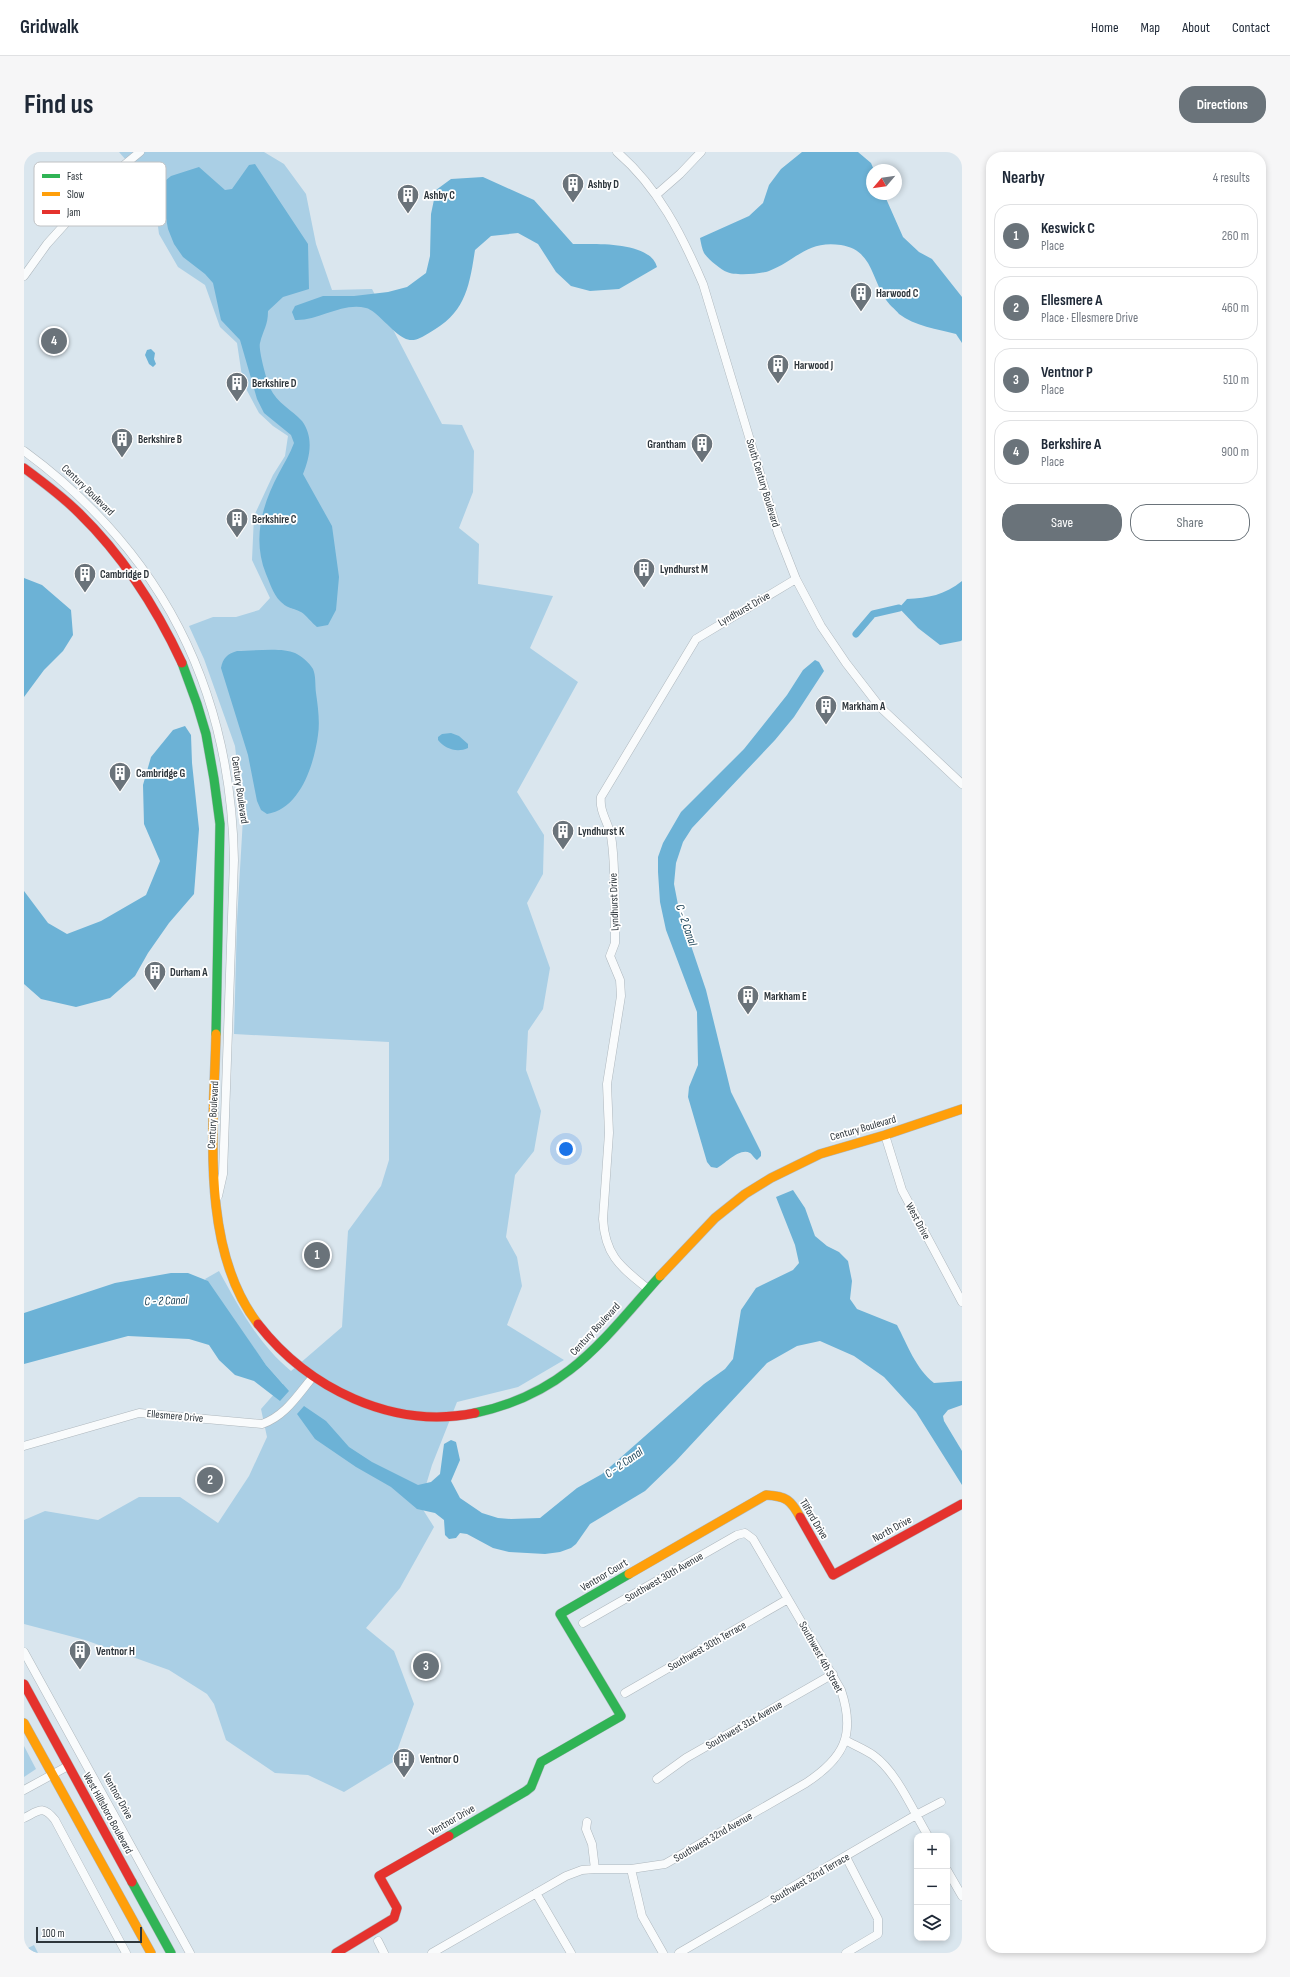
<!DOCTYPE html>
<meta charset="utf-8">
<style>
:root{--surface:#fff;--page:#f6f6f7;--text:#1f2937;--muted:#747a83;--line:#e0e1e3;--accent:#6a737a}
body{margin:0;font-family:"Sofia Sans Condensed",sans-serif;background:var(--page);color:var(--text)}
.controls{position:absolute;right:12px;bottom:12px;display:grid;overflow:hidden;border-radius:8px;box-shadow:0 2px 6px #0003}
.controls button{width:36px;height:36px;display:grid;place-items:center;padding:0;border:0;border-bottom:1px solid var(--line);background:var(--surface);color:var(--text);font:20px sans-serif}
.compass{position:absolute;left:842px;top:12px;width:36px;height:36px;border-radius:50%;background:var(--surface);box-shadow:0 2px 6px #0003;rotate:241deg}
.scale{position:absolute;left:12px;bottom:10px;width:106px;box-sizing:border-box;padding-left:4px;border:2px solid #2d353b;border-top:0;font-size:11px;line-height:14px;white-space:nowrap;color:#2d353b;-webkit-text-stroke:3px #fff;paint-order:stroke}
.you{position:absolute;left:542px;top:997px;width:14px;height:14px;margin:-10px;border:3px solid #fff;border-radius:50%;background:#1a73e8;box-shadow:0 0 0 6px #1a73e833}
.badge{display:grid;place-items:center;width:26px;height:26px;border-radius:50%;background:var(--accent);color:#fff;font-size:13px;font-weight:700}
.pin{position:absolute;translate:-50% -50%;border:2px solid #fff;box-shadow:0 1px 4px #0006}
.list{margin:0;padding:0;list-style:none}
h2{display:flex;justify-content:space-between;align-items:center;height:52px;margin:0;padding:0 16px;font-size:17px}
h2 small{font-size:13px;font-weight:400;color:var(--muted)}
.list li{display:grid;grid-template-columns:26px 1fr auto;gap:12px;align-items:center;box-sizing:border-box;height:64px;margin:0 8px 8px;padding:0 8px;border:1px solid var(--line);border-radius:16px}
.list b{display:block;font-size:15px;white-space:nowrap}
.list p{margin:0;font-size:13px;white-space:nowrap;color:var(--muted)}
.list em{font-size:13px;font-style:normal;color:var(--muted)}
.actions{display:flex;gap:8px;padding:12px 16px}
.actions a{flex:1;padding:9px 0;border:1px solid var(--accent);border-radius:16px;text-align:center;font-size:14px;color:var(--accent)}
.actions .main{background:var(--accent);color:#fff}
.icon{flex:none;width:22px;height:22px;fill:none;stroke:currentColor;stroke-width:2;stroke-linecap:round;stroke-linejoin:round}
.map{position:relative;flex:none;width:938px;height:1801px;overflow:hidden;border-radius:16px}
header{display:flex;align-items:center;gap:24px;box-sizing:border-box;height:56px;padding:0 20px;background:var(--surface);border-bottom:1px solid var(--line)}
header strong{font-size:19px}
nav{display:flex;gap:22px;margin-inline-start:auto;font-size:14px}
.intro{display:flex;align-items:center;justify-content:space-between;box-sizing:border-box;height:96px;padding:0 24px}
h1{margin:0;font-size:28px}
.button{padding:10px 18px;border-radius:16px;background:var(--accent);color:#fff;font-size:14px;font-weight:700}
main{display:flex;gap:24px;padding:0 24px}
aside{flex:1;background:var(--surface);border-radius:16px;box-shadow:0 2px 6px #0003}
.map>svg:first-child{display:block}
.green{fill:#aacfe5}
.water{fill:#6cb2d6}
.lines{fill:none;stroke-linecap:round;stroke-linejoin:round}
.canal{stroke:#6cb2d6;stroke-width:7}
.street-casing{stroke:#aeb7bd;stroke-width:9}
.fast-casing{stroke:#aeb7bd;stroke-width:10}
.slow-casing{stroke:#aeb7bd;stroke-width:10}
.jam-casing{stroke:#aeb7bd;stroke-width:10}
.street{stroke:#f9fbfc;stroke-width:8}
.fast{stroke:#30b455;stroke-width:9}
.slow{stroke:#ff9f0a;stroke-width:9}
.jam{stroke:#e5322d;stroke-width:9}
.labels{text-anchor:middle;dominant-baseline:central;stroke-width:3.5;stroke-linejoin:round;paint-order:stroke}
.poi-label{font-size:11px;font-weight:bold;fill:#2d353b;stroke:#fff;text-anchor:start}
.street-label{font-size:11px;fill:#2d353b;stroke:#fff}
.water-label{font-size:12px;font-style:italic;fill:#184055;stroke:#fff}
.key{fill:#fff;stroke:#c0c2c4;stroke-width:1}
.key-label{font-size:11px;fill:#2d353b}
</style>
<header>
<strong>Gridwalk</strong>
<nav><a>Home</a><a>Map</a><a>About</a><a>Contact</a></nav>
</header>
<div class="intro"><h1>Find us</h1><a class="button">Directions</a></div>
<main>
<div class="map">
<svg width="938" height="1801" viewBox="0 0 938 1801">
<rect width="100%" height="100%" fill="#dae6ee"/>
<path class="green" d="M 95,0 L 240,0 L 260,12 L 282,42 L 292,92 L 308,138 L 348,137 L 418,272 L 438,273 L 450,299 L 449,340 L 435,376 L 455,392 L 454,432 L 529,444 L 506,496 L 554,530 L 493,640 L 520,683 L 519,722 L 503,751 L 526,816 L 519,857 L 504,879 L 502,918 L 517,959 L 510,999 L 491,1023 L 482,1085 L 493,1105 L 498,1134 L 483,1173 L 540,1208 L 494,1235 L 433,1250 L 408,1313 L 396,1353 L 410,1375 L 376,1436 L 342,1476 L 370,1499 L 390,1552 L 369,1610 L 320,1640 L 284,1623 L 251,1621 L 202,1588 L 190,1552 L 183,1542 L 145,1518 L 61,1488 L 0,1472 L 0,1368 L 21,1359 L 74,1368 L 115,1345 L 156,1345 L 194,1371 L 225,1324 L 243,1285 L 237,1257 L 259,1232 L 242,1213 L 181,1127 L 195,1119 C 215,1155 234,1192 267,1219 L 318,1175 L 324,1079 L 357,1034 L 365,1008 L 365,890 L 210,882 L 213,769 L 219,666 L 211,594 L 180,507 L 165,474 L 189,465 L 212,465 L 235,458 L 246,446 L 228,408 L 230,364 L 249,323 L 261,304 L 264,284 L 249,274 L 235,261 L 219,231 L 213,191 L 196,175 L 181,133 L 154,115 L 135,82 L 129,39 Z
M 0,1594 L 12,1617 L 0,1625 Z
M 10,1793 L 14,1801 L 0,1801 L 0,1798 Z"/>
<path class="water" d="M 778,0 L 834,0 L 847,11 L 850,18 L 848,18 L 848,42 L 860,42 L 879,85 L 895,100 L 908,107 L 938,145 L 938,191 L 932,182 C 914,177 890,174 875,162 C 871,157 864,152 861,146 C 847,125 848,98 817,93 C 783,88 773,108 745,119 C 737,122 711,124 703,120 C 697,118 684,107 680,101 C 678,97 677,91 676,86 L 725,64 L 739,51 L 745,33 L 757,17 Z
M 231,12 L 284,92 L 285,137 L 259,145 L 244,159 C 244,174 239,178 236,191 C 234,197 243,230 246,236 C 253,251 268,258 278,269 C 290,285 286,305 279,322 L 308,374 L 315,425 L 312,458 L 304,473 L 293,475 C 288,471 282,463 277,460 C 268,455 265,458 256,449 C 249,442 246,431 242,422 C 228,387 238,353 255,321 C 260,311 266,302 270,291 L 267,283 L 240,261 L 233,247 L 216,188 L 197,168 L 189,131 L 181,122 L 159,105 L 150,92 L 144,77 L 136,33 L 147,24 L 175,15 L 201,38 L 208,37 L 225,13 Z
M 459,25 L 510,48 L 549,92 C 572,92 626,89 633,115 L 595,137 L 566,139 L 547,134 L 532,120 L 514,92 L 494,81 L 467,84 L 451,98 C 445,137 441,161 405,181 C 397,186 389,191 380,186 C 369,181 352,158 342,156 C 318,150 295,169 271,168 L 268,160 L 271,154 L 299,144 L 330,144 L 364,140 L 383,135 L 402,121 L 406,104 L 407,62 L 412,38 L 427,27 Z
M 127,197 L 131,201 L 130,207 L 132,212 L 129,215 L 125,212 L 121,203 L 123,198 Z
M 0,426 L 18,433 L 47,458 L 49,483 L 39,499 L 20,518 L 0,545 Z
M 938,429 L 938,488 L 937,489 L 916,493 L 894,476 L 875,456 L 883,447 C 904,446 921,443 938,429 Z
M 213,499 C 228,499 258,495 271,501 C 277,504 285,510 289,517 C 292,524 291,533 292,541 C 294,555 296,570 294,583 C 290,613 276,657 243,662 L 237,658 L 233,649 L 224,603 L 197,516 C 199,506 203,502 213,499 Z
M 791,508 L 795,510 L 800,519 L 770,565 L 751,588 L 668,676 L 659,690 L 652,711 L 650,732 L 655,758 L 682,838 L 707,940 L 737,1000 L 737,1004 L 733,1008 C 730,1006 728,1002 726,1001 C 716,995 701,1012 693,1016 L 687,1015 L 683,1010 L 664,945 L 665,935 L 674,913 L 673,860 L 642,778 L 636,750 L 634,720 L 634,705 L 639,691 L 657,660 L 720,597 L 763,543 L 779,518 Z
M 161,574 L 167,583 L 168,611 L 175,677 L 170,742 L 145,771 L 124,801 L 111,824 L 86,846 L 52,855 L 17,847 L 0,832 L 0,739 L 24,771 L 43,782 L 77,769 L 122,743 L 136,709 L 120,672 L 119,633 L 127,605 L 149,578 Z
M 427,581 L 435,584 L 444,592 L 444,596 C 433,601 421,597 414,588 L 414,585 L 418,582 Z
M 769,1038 L 781,1056 L 791,1084 L 803,1094 L 815,1100 L 824,1109 L 828,1129 L 826,1147 L 833,1157 L 873,1173 C 883,1192 892,1217 910,1231 L 938,1229 L 938,1253 L 924,1258 L 919,1264 L 920,1269 L 938,1299 L 938,1333 L 892,1260 L 860,1225 L 830,1204 L 796,1189 L 773,1194 L 743,1211 L 651,1310 L 621,1339 L 566,1372 L 552,1392 L 547,1396 L 536,1400 L 521,1402 L 485,1400 L 469,1396 L 443,1382 L 436,1381 L 432,1386 L 425,1387 L 421,1383 L 420,1368 L 411,1361 L 393,1357 L 367,1335 L 332,1315 L 291,1287 L 273,1262 L 280,1254 L 302,1269 L 325,1295 L 348,1310 L 394,1333 L 407,1330 L 416,1322 L 420,1292 L 427,1288 L 432,1290 L 436,1308 L 427,1329 L 436,1346 L 458,1361 L 474,1366 L 487,1367 L 516,1366 L 553,1336 L 578,1322 L 680,1232 L 701,1217 L 709,1207 L 717,1158 L 732,1136 L 769,1118 L 775,1111 L 771,1093 L 752,1045 Z
M 147,1121 L 164,1121 L 184,1129 L 242,1213 L 265,1239 L 256,1249 L 230,1229 L 211,1223 L 195,1208 L 185,1193 L 165,1187 L 104,1184 L 0,1212 L 0,1161 L 91,1131 Z"/>
<g class="lines">
<path class="canal" d="M 832,482 L 849,462 L 875,456"/>
<g class="street-casing">
<path id="street" d="M 593,0 C 634,35 658,83 679,132 L 754,381 L 772,427 L 797,474 L 822,511 L 856,555 L 938,632
M 632,43 L 656,22 L 677,0
M 0,124 L 23,92 L 77,32 L 116,0
M 0,299 C 139,401 207,537 210,708 L 199,1022 L 194,1044
M 861,983 L 878,1038 L 938,1150
M 624,1137 C 597,1115 581,1104 579,1067 L 585,981 L 583,932 L 597,844 L 596,828 L 586,804 L 591,791 L 591,779 C 590,749 592,713 587,684 C 584,670 575,659 577,645 L 672,487 L 772,427
M 0,1294 L 115,1261 L 238,1272 C 261,1264 273,1244 288,1226
M 0,1500 L 166,1801
M 601,1541 L 764,1447
M 821,1588 C 830,1593 840,1597 849,1603 C 873,1620 889,1659 904,1684
M 633,1627 L 662,1606 L 809,1522
M 0,1638 L 44,1614
M 0,1666 C 16,1658 19,1653 31,1668 L 102,1801
M 563,1670 L 562,1677 L 568,1692 L 571,1717
M 822,1705 L 854,1767 L 854,1782 L 822,1801
M 607,1717 L 618,1764 L 639,1801
M 923,1718 L 938,1744
M 512,1741 L 547,1801
M 354,1789 L 360,1801
M 408,1801 L 542,1724 L 558,1718 L 571,1717 L 607,1717 L 641,1712 L 782,1631 C 820,1606 832,1583 817,1538 L 729,1387 L 721,1381 L 713,1383 L 559,1471
M 655,1801 L 892,1663 L 917,1650"/>
</g>
<g class="fast-casing">
<path id="fast" d="M 158,511 L 173,552 L 182,582 L 190,627 L 196,672 L 192,882
M 451,1261 C 542,1242 578,1189 636,1124
M 425,1684 L 502,1639 L 507,1635 L 517,1610 L 597,1564 L 536,1462 L 605,1422
M 108,1730 L 147,1801"/>
</g>
<g class="slow-casing">
<path id="slow" d="M 192,882 C 190,972 175,1096 234,1172
M 636,1124 L 691,1066 L 721,1042 L 747,1026 L 796,1002 L 861,983 L 938,957
M 605,1422 L 742,1343 C 762,1344 767,1348 776,1365
M 0,1571 L 127,1801"/>
</g>
<g class="jam-casing">
<path id="jam" d="M 0,316 C 19,330 38,344 55,361 C 99,404 132,455 158,511
M 234,1172 C 284,1236 368,1278 451,1261
M 776,1365 L 809,1423 L 938,1352
M 0,1532 L 108,1730
M 312,1801 L 370,1766 L 373,1756 L 355,1724 L 425,1684"/>
</g>
<use href="#street" class="street"/>
<use href="#fast" class="fast"/>
<use href="#slow" class="slow"/>
<use href="#jam" class="jam"/>
</g>
<defs>
<g id="building-pin" transform="scale(1.15)"><path d="M0 17L-7.5 6A9.5 9.5 0 1 1 7.5 6Z" fill="#6a737a" stroke="#fff"/><path d="M-4-6H4V6H1V3H-1V6H-4ZM-2.5-4.3h1.7v1.8h-1.7ZM.8-4.3h1.7v1.8H.8ZM-2.5-1h1.7V.8h-1.7ZM.8-1h1.7V.8H.8Z" fill="#fff"/></g>
</defs>
<g fill-rule="evenodd">
<use href="#building-pin" x="549" y="32"/>
<use href="#building-pin" x="384" y="43"/>
<use href="#building-pin" x="837" y="141"/>
<use href="#building-pin" x="754" y="213"/>
<use href="#building-pin" x="213" y="231"/>
<use href="#building-pin" x="98" y="287"/>
<use href="#building-pin" x="678" y="292"/>
<use href="#building-pin" x="213" y="367"/>
<use href="#building-pin" x="620" y="417"/>
<use href="#building-pin" x="61" y="422"/>
<use href="#building-pin" x="802" y="554"/>
<use href="#building-pin" x="96" y="621"/>
<use href="#building-pin" x="539" y="679"/>
<use href="#building-pin" x="131" y="820"/>
<use href="#building-pin" x="724" y="844"/>
<use href="#building-pin" x="56" y="1499"/>
<use href="#building-pin" x="380" y="1607"/>
</g>
<g class="labels">
<g class="poi-label">
<text x="564" y="32">Ashby D</text>
<text x="400" y="43">Ashby C</text>
<text x="852" y="141">Harwood C</text>
<text x="770" y="213">Harwood J</text>
<text x="228" y="231">Berkshire D</text>
<text x="114" y="287">Berkshire B</text>
<text x="662" y="292" text-anchor="end">Grantham</text>
<text x="228" y="367">Berkshire C</text>
<text x="636" y="417">Lyndhurst M</text>
<text x="76" y="422">Cambridge D</text>
<text x="818" y="554">Markham A</text>
<text x="112" y="621">Cambridge G</text>
<text x="554" y="679">Lyndhurst K</text>
<text x="146" y="820">Durham A</text>
<text x="740" y="844">Markham E</text>
<text x="72" y="1499">Ventnor H</text>
<text x="396" y="1607">Ventnor O</text>
</g>
<g class="street-label">
<text transform="translate(739 331) rotate(73)">South Century Boulevard</text>
<text transform="translate(64 338) rotate(44)">Century Boulevard</text>
<text transform="translate(720 457) rotate(-30)">Lyndhurst Drive</text>
<text transform="translate(216 638) rotate(82)">Century Boulevard</text>
<text transform="translate(590 750) rotate(-92)">Lyndhurst Drive</text>
<text transform="translate(189 963) rotate(-87)">Century Boulevard</text>
<text transform="translate(839 976) rotate(-16)">Century Boulevard</text>
<text transform="translate(894 1069) rotate(62)">West Drive</text>
<text transform="translate(571 1177) rotate(-47)">Century Boulevard</text>
<text transform="translate(151 1264) rotate(5)">Ellesmere Drive</text>
<text transform="translate(790 1367) rotate(59)">Tilford Drive</text>
<text transform="translate(868 1377) rotate(-29)">North Drive</text>
<text transform="translate(580 1423) rotate(-31)">Ventnor Court</text>
<text transform="translate(640 1425) rotate(-30)">Southwest 30th Avenue</text>
<text transform="translate(683 1494) rotate(-30)">Southwest 30th Terrace</text>
<text transform="translate(797 1505) rotate(61)">Southwest 4th Street</text>
<text transform="translate(720 1573) rotate(-30)">Southwest 31st Avenue</text>
<text transform="translate(94 1644) rotate(61)">Ventnor Drive</text>
<text transform="translate(84 1661) rotate(61)">West Hillsboro Boulevard</text>
<text transform="translate(428 1668) rotate(-30)">Ventnor Drive</text>
<text transform="translate(689 1685) rotate(-30)">Southwest 32nd Avenue</text>
<text transform="translate(786 1726) rotate(-30)">Southwest 32nd Terrace</text>
</g>
<g class="water-label">
<text transform="translate(662 773) rotate(71)">C - 2 Canal</text>
<text transform="translate(142 1149) rotate(-2)">C - 2 Canal</text>
<text transform="translate(600 1311) rotate(-35)">C - 2 Canal</text>
</g>
</g>
<rect x="10" y="10" width="132" height="64" rx="6" class="key"/>
<rect x="18" y="22" width="18" height="4" fill="#30b455"/>
<rect x="18" y="40" width="18" height="4" fill="#ff9f0a"/>
<rect x="18" y="58" width="18" height="4" fill="#e5322d"/>
<g class="key-label">
<text x="43" y="28">Fast</text>
<text x="43" y="46">Slow</text>
<text x="43" y="64">Jam</text>
</g>
</svg>
<div class="controls">
<button>+</button>
<button>−</button>
<button><svg class="icon" aria-label="layers" viewBox="0 0 24 24"><path d="M12 4l9 5-9 5-9-5zM3 14l9 5 9-5"/></svg></button>
</div>
<svg class="compass" viewBox="-18 -18 36 36"><path d="M0-13l5 13h-10z" fill="#e53935"/><path d="M0 13l5-13h-10z" fill="#747a83"/></svg>
<div class="scale">100 m</div>
<div class="you"></div>
<div class="pin badge" style="left:293px;top:1103px">1</div>
<div class="pin badge" style="left:186px;top:1328px">2</div>
<div class="pin badge" style="left:402px;top:1514px">3</div>
<div class="pin badge" style="left:30px;top:189px">4</div>
</div>
<aside>
<h2>Nearby<small>4 results</small></h2>
<ul class="list">
<li><span class="badge">1</span><div><b>Keswick C</b><p>Place</p></div><em>260 m</em></li>
<li><span class="badge">2</span><div><b>Ellesmere A</b><p>Place · Ellesmere Drive</p></div><em>460 m</em></li>
<li><span class="badge">3</span><div><b>Ventnor P</b><p>Place</p></div><em>510 m</em></li>
<li><span class="badge">4</span><div><b>Berkshire A</b><p>Place</p></div><em>900 m</em></li>
</ul>
<div class="actions"><a class="main">Save</a><a>Share</a></div>
</aside>
</main>
